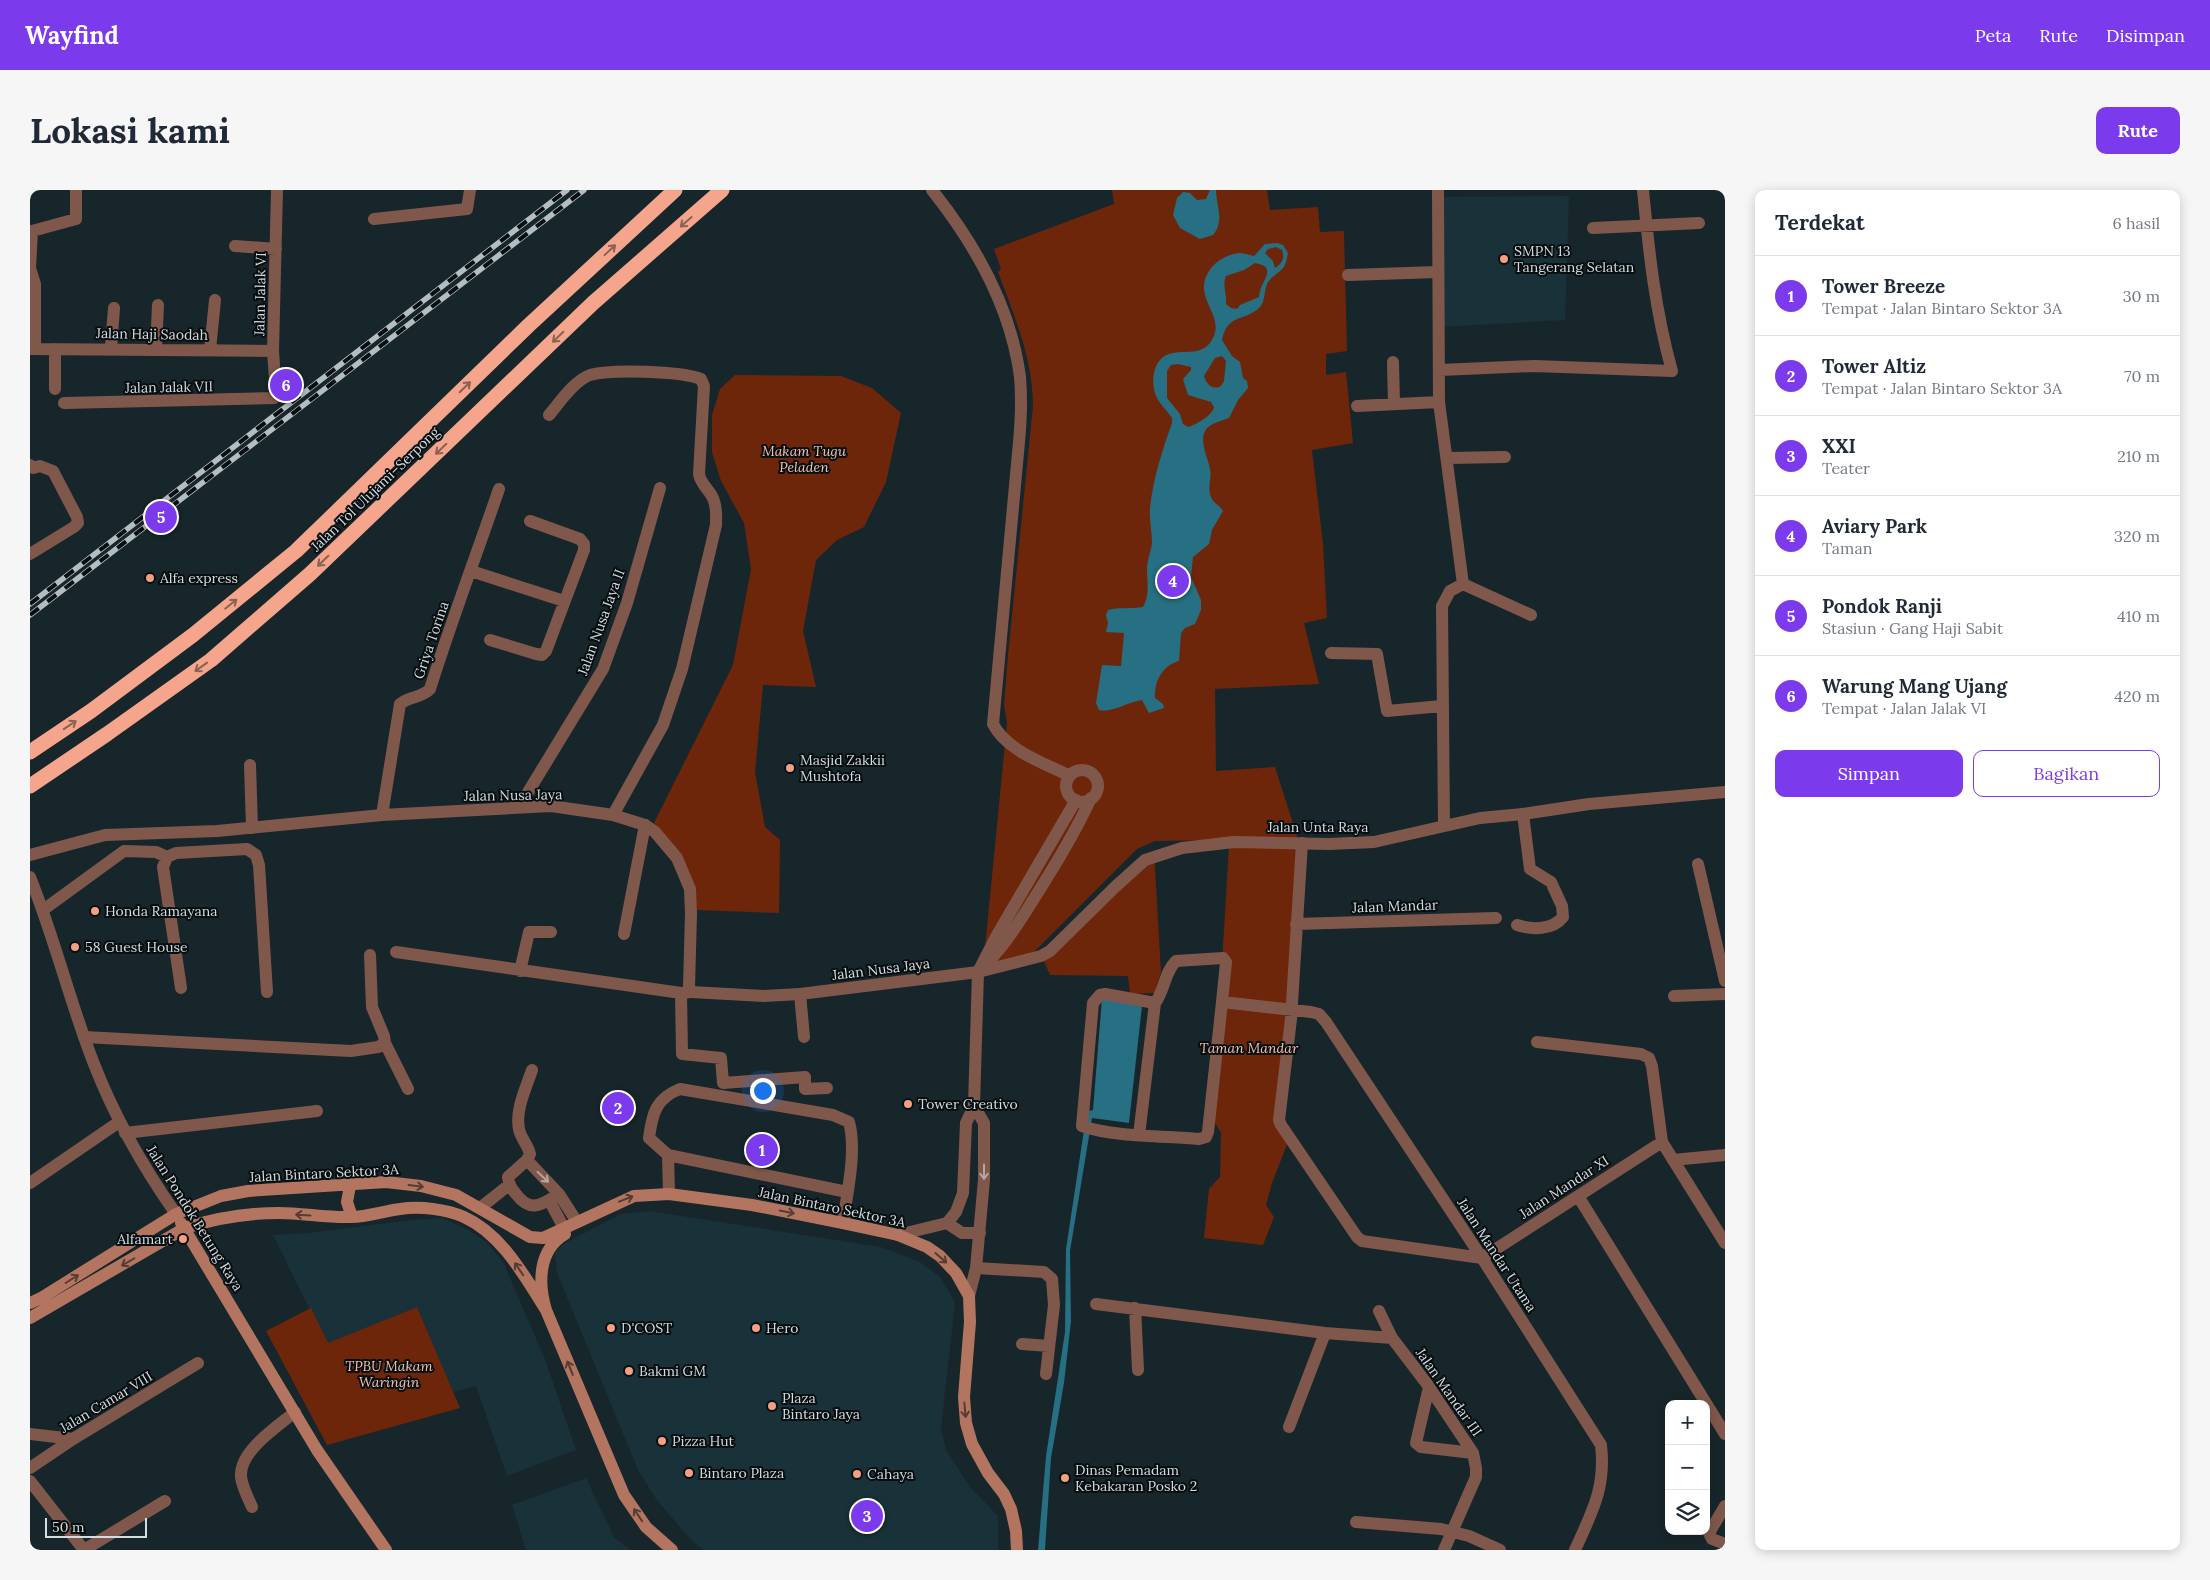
<!DOCTYPE html>
<html lang="id">
<meta charset="utf-8">
<style>
:root{--surface:#fff;--page:#f6f6f7;--text:#1f2937;--muted:#747a83;--line:#e0e1e3;--accent:#7c3aed}
body{margin:0;font-family:Lora,serif;background:var(--page);color:var(--text)}
.controls{position:absolute;right:15px;bottom:15px;display:grid;overflow:hidden;border-radius:10px;box-shadow:0 2px 12px #0003}
.controls button{width:45px;height:45px;display:grid;place-items:center;padding:0;border:0;border-bottom:1px solid var(--line);background:var(--surface);color:var(--text);font:25px sans-serif}
.scale{position:absolute;left:15px;bottom:12px;width:102px;box-sizing:border-box;padding-left:5px;border:2px solid #d3dde0;border-top:0;font-size:14px;line-height:18px;white-space:nowrap;color:#d3dde0;-webkit-text-stroke:4px #080e10;paint-order:stroke}
.you{position:absolute;left:732px;top:900px;width:18px;height:18px;margin:-12px;border:4px solid #fff;border-radius:50%;background:#1a73e8;box-shadow:0 0 0 8px #1a73e833}
.badge{display:grid;place-items:center;width:32px;height:32px;border-radius:50%;background:var(--accent);color:#fff;font-size:16px;font-weight:700}
.pin{position:absolute;translate:-50% -50%;border:2px solid #fff;box-shadow:0 1px 5px #0006}
.list{margin:0;padding:0;list-style:none}
h2{display:flex;justify-content:space-between;align-items:center;height:65px;margin:0;padding:0 20px;font-size:21px}
h2 small{font-size:16px;font-weight:400;color:var(--muted)}
.list li{display:grid;grid-template-columns:32px 1fr auto;gap:15px;align-items:center;box-sizing:border-box;height:80px;padding:0 20px;border-top:1px solid var(--line)}
.list b{display:block;font-size:19px;white-space:nowrap}
.list p{margin:0;font-size:16px;white-space:nowrap;color:var(--muted)}
.list em{font-size:16px;font-style:normal;color:var(--muted)}
.actions{display:flex;gap:10px;padding:15px 20px}
.actions a{flex:1;padding:11px 0;border:1px solid var(--accent);border-radius:10px;text-align:center;font-size:18px;color:var(--accent)}
.actions .main{background:var(--accent);color:#fff}
.icon{flex:none;width:28px;height:28px;fill:none;stroke:currentColor;stroke-width:2;stroke-linecap:round;stroke-linejoin:round}
.map{position:relative;flex:none;width:1695px;height:1360px;overflow:hidden;border-radius:10px}
header{display:flex;align-items:center;gap:30px;box-sizing:border-box;height:70px;padding:0 25px;background:var(--accent);color:#fff}
header strong{font-size:24px}
nav{display:flex;gap:28px;margin-inline-start:auto;font-size:18px}
.intro{display:flex;align-items:center;justify-content:space-between;box-sizing:border-box;height:120px;padding:0 30px}
h1{margin:0;font-size:35px}
.button{padding:12px 22px;border-radius:10px;background:var(--accent);color:#fff;font-size:18px;font-weight:700}
main{display:flex;gap:30px;padding:0 30px}
aside{flex:1;background:var(--surface);border-radius:10px;box-shadow:0 2px 12px #0003}
.map>svg:first-child{display:block}
.built{fill:#193138}
.green{fill:#6e260a}
.water{fill:#276f82;fill-rule:evenodd}
.lines{fill:none;stroke-linecap:round;stroke-linejoin:round}
.minor{stroke:#80584b;stroke-width:12}
.tertiary{stroke:#80584b;stroke-width:12}
.secondary{stroke:#b47560;stroke-width:12}
.motorway{stroke:#f4a58b;stroke-width:15}
.rail-casing{stroke:#b4bec2;stroke-width:5.5}
.rail{stroke:#080e10;stroke-width:4;stroke-dasharray:11;stroke-linecap:butt}
.oneway{stroke:#8a6154}
.oneway2{stroke:#b2a8a4}
.oneway3{stroke:#553c34}
.poi-dot{fill:#f39f83;stroke:#080e10;stroke-width:2}
.labels{text-anchor:middle;dominant-baseline:central;stroke-width:4;stroke-linejoin:round;paint-order:stroke}
.poi-label{font-size:14px;fill:#d3dde0;stroke:#080e10;text-anchor:start}
.street-label{font-size:14px;fill:#d3dde0;stroke:#080e10}
.park-label{font-size:14px;font-style:italic;fill:#f4c2b1;stroke:#080e10}
</style>
<header>
<strong>Wayfind</strong>
<nav><a>Peta</a><a>Rute</a><a>Disimpan</a></nav>
</header>
<div class="intro"><h1>Lokasi kami</h1><a class="button">Rute</a></div>
<main>
<div class="map">
<svg width="1695" height="1360" viewBox="0 0 1695 1360">
<rect width="100%" height="100%" fill="#17262b"/>
<path class="built" d="M 1539,6 L 1535,130 L 1409,137 L 1414,7 Z
M 620,1021 L 851,1057 L 890,1072 L 910,1087 L 925,1112 L 911,1238 L 916,1260 L 941,1298 L 968,1326 L 968,1360 L 674,1360 L 661,1350 L 626,1309 L 608,1280 L 527,1083 L 525,1062 L 535,1053 L 591,1024 Z
M 413,1028 L 440,1041 L 458,1053 L 474,1074 L 515,1169 L 546,1260 L 477,1286 L 446,1196 L 423,1202 L 387,1117 L 297,1154 L 243,1045 L 278,1043 L 381,1030 Z
M 556,1288 L 584,1347 L 600,1360 L 496,1360 L 482,1315 Z"/>
<path class="green" d="M 1082,0 L 1237,0 L 1240,20 L 1288,17 L 1290,42 L 1314,41 L 1317,161 L 1296,164 L 1296,185 L 1316,182 L 1323,253 L 1282,260 L 1293,354 L 1297,428 L 1274,433 L 1289,494 L 1185,499 L 1186,581 L 1245,577 L 1268,649 L 1125,651 L 1107,659 L 1001,765 L 953,778 L 977,533 L 974,515 L 978,465 L 1003,216 C 1003,169 984,125 968,82 L 971,79 L 964,59 L 1084,14 Z
M 705,185 L 811,186 L 842,198 L 871,223 L 856,292 L 834,337 L 807,350 L 786,370 L 773,441 L 786,497 L 733,495 L 725,582 L 735,637 L 750,650 L 749,723 L 667,720 L 651,667 L 624,633 L 703,475 L 721,379 L 714,333 L 691,291 L 682,262 L 682,225 L 690,199 Z
M 1269,651 L 1257,816 L 1190,807 L 1199,656 Z
M 1124,661 L 1131,782 L 1125,803 L 1100,804 L 1098,786 L 1020,785 L 1013,769 Z
M 1190,810 L 1257,817 L 1246,931 L 1259,949 L 1242,993 L 1236,1015 L 1244,1027 L 1233,1055 L 1174,1048 L 1179,999 L 1190,987 L 1191,943 L 1179,923 Z
M 387,1117 L 430,1218 L 297,1255 L 236,1141 L 281,1118 L 298,1153 Z"/>
<path class="water" d="M 1180,0 L 1186,0 C 1186,15 1195,31 1183,45 L 1170,49 L 1150,38 L 1143,25 L 1147,8 L 1153,2 L 1160,3 L 1167,10 L 1176,9 Z
M 1247,53 L 1253,55 L 1258,63 C 1257,68 1256,75 1253,78 C 1248,84 1241,86 1237,94 C 1234,102 1235,114 1228,119 C 1211,132 1198,124 1192,150 L 1202,166 L 1210,172 L 1213,188 L 1217,191 L 1218,198 L 1208,210 L 1199,228 C 1193,230 1186,232 1181,235 C 1165,245 1178,266 1180,279 C 1182,288 1177,298 1181,307 C 1183,313 1190,315 1193,321 L 1182,340 L 1179,354 L 1163,367 L 1161,387 L 1171,410 L 1171,420 L 1165,434 L 1155,438 L 1151,443 L 1149,471 C 1133,475 1124,491 1125,508 L 1133,514 L 1134,518 L 1119,523 L 1112,510 C 1097,512 1083,523 1069,520 L 1066,513 L 1072,475 L 1091,476 L 1094,443 L 1076,442 L 1078,433 L 1076,425 L 1078,420 C 1089,417 1101,419 1113,417 C 1120,404 1117,393 1117,379 C 1117,370 1121,362 1122,353 C 1122,341 1119,330 1120,318 C 1123,289 1132,261 1142,233 L 1142,228 C 1137,220 1130,215 1126,206 C 1120,191 1123,166 1143,163 C 1159,160 1174,166 1183,148 C 1191,132 1179,120 1175,105 C 1169,84 1189,65 1209,63 C 1214,63 1219,65 1224,66 L 1235,54 ZM 1246,57 L 1252,60 C 1255,68 1252,74 1245,78 L 1243,71 L 1235,63 L 1238,59 ZM 1225,73 C 1250,77 1229,92 1229,107 L 1210,115 L 1207,119 L 1201,118 L 1196,114 C 1197,103 1192,96 1196,86 L 1214,80 ZM 1192,166 L 1196,171 L 1194,191 L 1190,197 C 1180,199 1177,194 1174,186 L 1185,168 ZM 1148,174 L 1161,177 L 1161,180 L 1153,189 L 1158,205 L 1181,212 L 1184,217 C 1182,226 1167,234 1158,237 L 1153,234 L 1150,224 L 1137,208 L 1137,181 L 1141,175 Z
M 1072,808 L 1112,816 L 1099,933 L 1062,928 L 1040,1061 L 1041,1131 L 1034,1193 L 1021,1268 L 1015,1360 L 1008,1360 L 1016,1266 L 1035,1142 L 1036,1059 L 1054,940 L 1058,921 L 1063,920 Z"/>
<g class="lines">
<path class="minor" d="M 1408,0 L 1409,212 L 1433,394 L 1420,401 L 1412,416 L 1414,635
M 344,29 L 437,19 L 440,0
M 1563,38 L 1669,33
M 2,41 L 0,78 L 5,94 L 5,159
M 0,43 L 2,41 L 46,29 L 46,0
M 205,56 L 246,59
M 1318,85 L 1407,82
M 81,158 L 84,118
M 0,159 L 243,161
M 25,159 L 25,199
M 126,159 L 128,115
M 180,160 L 185,110
M 1363,172 L 1364,214
M 1410,180 L 1504,176 L 1642,181 C 1625,120 1619,63 1613,0
M 34,213 L 244,208 L 246,203 L 243,161 L 247,0
M 1327,216 L 1409,212
M 519,225 C 530,212 544,191 560,185 C 582,179 649,181 671,189 L 674,196 L 669,284 C 671,296 681,300 684,311 C 687,319 686,327 686,335 L 652,479 L 633,535 L 583,625
M 1417,268 L 1475,267
M 0,275 L 3,278 L 10,276 L 23,281 L 47,327 L 48,333 L 44,337 L 0,364
M 441,381 L 534,411
M 1433,394 L 1501,425
M 460,450 L 506,464 L 512,465 L 516,461 L 554,360 L 554,354 L 550,349 L 500,331
M 1301,463 L 1347,464 L 1357,521 L 1412,516
M 220,575 L 222,638
M 489,617 L 573,479 L 597,413 L 630,298
M 352,625 L 370,514 C 379,506 392,508 400,499 C 421,432 446,366 469,299
M 1272,653 L 1261,829 L 1249,930 L 1251,935 L 1327,1047 L 1332,1051 L 1346,1053 L 1452,1068 L 1632,952
M 1668,674 L 1695,791
M 13,720 L 94,661 L 126,662 L 137,667
M 1266,734 L 1466,728
M 1487,735 C 1502,740 1523,740 1533,727 L 1532,716 L 1521,692 L 1500,679 L 1493,624
M 594,744 L 615,635
M 366,762 L 651,803 L 661,802
M 490,781 L 499,742 L 521,742
M 151,798 L 133,677 L 137,667 L 146,663 L 217,659 L 226,665 L 229,675 L 237,802
M 651,803 L 652,864 L 691,868 L 693,893 L 775,887 L 775,899 L 797,898
M 770,804 L 774,847
M 1644,806 L 1695,804
M 1125,813 L 1075,804 L 1070,805 L 1063,813 L 1052,936 C 1083,947 1135,946 1169,949 L 1176,947 L 1178,942 L 1192,812 L 1281,822 L 1289,824 L 1296,832 L 1452,1068 L 1571,1255 C 1576,1298 1562,1322 1545,1360
M 54,847 L 321,861 L 348,857 L 355,853 L 354,846 L 342,817 L 340,765
M 1507,852 L 1611,864 L 1619,868 L 1622,876 L 1632,952 L 1695,1053
M 355,853 L 378,899
M 502,880 C 496,898 485,920 489,939 C 490,947 498,955 500,964 L 497,970 L 478,987 C 479,995 481,998 486,1004 C 501,1024 512,1014 529,1004
M 95,943 L 287,921
M 1109,945 L 1125,813 C 1135,800 1134,783 1146,771 L 1193,768 L 1196,772 L 1192,812
M 638,965 L 639,1004
M 497,970 L 529,1004 L 547,1032
M 1643,970 L 1695,965
M 0,993 L 89,932
M 1548,1006 L 1695,1244
M 519,1010 L 534,1038
M 450,1018 L 479,995
M 813,1033 C 817,1003 827,961 819,932 L 803,925 L 650,899 C 626,908 622,924 619,948 L 638,965 L 817,1002
M 946,1078 L 1014,1082 L 1022,1089 L 1024,1115 L 1016,1184
M 1066,1114 L 1295,1143 L 1362,1148
M 1105,1118 L 1108,1180
M 1349,1121 L 1362,1148 L 1397,1194 L 1443,1263 L 1446,1278 L 1446,1287 L 1414,1360
M 992,1154 L 1019,1156
M 1399,1197 L 1386,1253 L 1391,1257 L 1443,1263
M 1259,1237 L 1295,1143
M 0,1244 L 43,1249
M 0,1278 L 43,1249 L 168,1173
M 0,1291 L 54,1360
M 1695,1316 L 1679,1343 L 1682,1349 L 1695,1354
M 222,1317 C 218,1308 212,1296 211,1287 C 209,1261 247,1237 265,1222
M 1326,1332 L 1411,1339 L 1439,1346 L 1470,1360
M 54,1360 L 135,1311"/>
<path class="tertiary" d="M 902,0 C 945,54 981,117 990,187 C 992,209 991,230 989,252 L 963,534 C 977,561 1014,573 1040,586
M1036 596a16 16 0 1 1 32 0a16 16 0 1 1-32 0Z
M 0,665 L 75,645 L 187,641 L 352,625 L 521,616 L 583,625 L 615,635 L 625,642 L 647,668 L 660,699 L 661,724 L 659,797 L 661,802 L 734,806 L 770,804 L 948,782 L 1011,766 L 1020,761 L 1085,697 L 1115,670 L 1152,658 L 1204,652 L 1299,654 L 1344,652 L 1450,628 L 1493,624 L 1559,614 L 1695,602
M 0,687 C 25,749 40,813 64,874 C 85,928 113,977 146,1024
M 957,773 C 975,755 987,735 1000,715 C 1022,680 1044,645 1061,608
M 917,1033 L 932,1043 L 950,1043
M 868,1045 L 917,1033 L 926,1022 L 933,1003 L 936,933 L 944,916 L 948,782 L 967,745 L 1046,610
M 939,1106 L 946,1078 L 954,990 L 954,933 L 944,916"/>
<path class="secondary" d="M 320,996 L 317,1012 L 322,1027
M 151,1033 L 287,1260 L 356,1360
M 535,1044 C 508,1060 508,1093 516,1120 L 594,1305 L 616,1337 L 642,1360
M 0,1113 L 11,1108 L 146,1024 L 191,1006 L 218,1001 L 356,992 L 391,996 L 426,1005 L 500,1047 L 513,1048 L 604,1006 L 639,1004 L 722,1015 L 813,1033 L 868,1045 L 897,1057 L 910,1066 L 926,1083 L 939,1106 L 940,1132 L 934,1207 L 936,1233 L 942,1254 L 958,1283 L 974,1304 L 981,1319 L 986,1341 L 987,1360
M 0,1128 L 155,1038 C 186,1028 217,1023 249,1023 C 273,1023 297,1028 321,1027 C 337,1027 354,1021 370,1019 C 390,1016 416,1019 434,1027 C 472,1044 495,1087 516,1120"/>
<path class="motorway" d="M 0,562 L 61,521 L 163,445 L 266,361 L 498,136 L 645,0
M 0,596 L 77,544 L 181,470 L 280,384 L 563,113 L 692,0"/>
<g class="rail-casing">
<path id="rail" d="M 0,414 L 537,0
M 0,425 L 554,0"/>
</g>
<use href="#rail" class="rail"/>
</g>
<defs><path id="oneway-shaft" d="M-6 0H5M1.5-3L5.5 0L1.5 3" fill="none" stroke-width="1.6" stroke-linecap="round" stroke-linejoin="round" transform="scale(1.25)"/></defs>
<g class="oneway">
<use href="#oneway-shaft" transform="translate(656 32) rotate(139)"/>
<use href="#oneway-shaft" transform="translate(580 60) rotate(-43)"/>
<use href="#oneway-shaft" transform="translate(528 147) rotate(136)"/>
<use href="#oneway-shaft" transform="translate(435 197) rotate(-44)"/>
<use href="#oneway-shaft" transform="translate(411 259) rotate(136)"/>
<use href="#oneway-shaft" transform="translate(293 371) rotate(136)"/>
<use href="#oneway-shaft" transform="translate(201 414) rotate(-39)"/>
<use href="#oneway-shaft" transform="translate(171 477) rotate(144)"/>
<use href="#oneway-shaft" transform="translate(40 535) rotate(-34)"/>
</g>
<g class="oneway2">
<use href="#oneway-shaft" transform="translate(954 982) rotate(90)"/>
<use href="#oneway-shaft" transform="translate(513 987) rotate(43)"/>
</g>
<g class="oneway3">
<use href="#oneway-shaft" transform="translate(386 996) rotate(7)"/>
<use href="#oneway-shaft" transform="translate(596 1009) rotate(-21)"/>
<use href="#oneway-shaft" transform="translate(757 1022) rotate(11)"/>
<use href="#oneway-shaft" transform="translate(273 1025) rotate(-177)"/>
<use href="#oneway-shaft" transform="translate(911 1068) rotate(41)"/>
<use href="#oneway-shaft" transform="translate(98 1072) rotate(150)"/>
<use href="#oneway-shaft" transform="translate(489 1079) rotate(-124)"/>
<use href="#oneway-shaft" transform="translate(42 1089) rotate(-32)"/>
<use href="#oneway-shaft" transform="translate(540 1178) rotate(-112)"/>
<use href="#oneway-shaft" transform="translate(935 1220) rotate(85)"/>
<use href="#oneway-shaft" transform="translate(608 1325) rotate(-124)"/>
</g>
<g class="poi-dot">
<circle cx="1474" cy="69" r="5"/>
<circle cx="120" cy="388" r="5"/>
<circle cx="760" cy="578" r="5"/>
<circle cx="65" cy="721" r="5"/>
<circle cx="45" cy="757" r="5"/>
<circle cx="878" cy="914" r="5"/>
<circle cx="153" cy="1049" r="5"/>
<circle cx="581" cy="1138" r="5"/>
<circle cx="726" cy="1138" r="5"/>
<circle cx="599" cy="1181" r="5"/>
<circle cx="742" cy="1216" r="5"/>
<circle cx="632" cy="1251" r="5"/>
<circle cx="659" cy="1283" r="5"/>
<circle cx="827" cy="1284" r="5"/>
<circle cx="1035" cy="1288" r="5"/>
</g>
<g class="labels">
<g class="poi-label">
<text x="1484" y="61">SMPN 13<tspan x="1484" dy="16">Tangerang Selatan</tspan></text>
<text x="130" y="388">Alfa express</text>
<text x="770" y="570">Masjid Zakkii<tspan x="770" dy="16">Mushtofa</tspan></text>
<text x="75" y="721">Honda Ramayana</text>
<text x="55" y="757">58 Guest House</text>
<text x="888" y="914">Tower Creativo</text>
<text x="143" y="1049" text-anchor="end">Alfamart</text>
<text x="591" y="1138">D'COST</text>
<text x="736" y="1138">Hero</text>
<text x="609" y="1181">Bakmi GM</text>
<text x="752" y="1208">Plaza<tspan x="752" dy="16">Bintaro Jaya</tspan></text>
<text x="642" y="1251">Pizza Hut</text>
<text x="1045" y="1280">Dinas Pemadam<tspan x="1045" dy="16">Kebakaran Posko 2</tspan></text>
<text x="669" y="1283">Bintaro Plaza</text>
<text x="837" y="1284">Cahaya</text>
</g>
<g class="street-label">
<text transform="translate(230 104) rotate(-89)">Jalan Jalak VI</text>
<text transform="translate(122 144) rotate(1)">Jalan Haji Saodah</text>
<text transform="translate(139 197) rotate(-1)">Jalan Jalak VII</text>
<text transform="translate(345 299) rotate(-44)">Jalan Tol Ulujami–Serpong</text>
<text transform="translate(571 432) rotate(-70)">Jalan Nusa Jaya II</text>
<text transform="translate(401 450) rotate(-71)">Griya Torina</text>
<text transform="translate(483 605) rotate(-1)">Jalan Nusa Jaya</text>
<text x="1288" y="637">Jalan Unta Raya</text>
<text transform="translate(1365 716) rotate(-2)">Jalan Mandar</text>
<text transform="translate(851 779) rotate(-7)">Jalan Nusa Jaya</text>
<text transform="translate(294 983) rotate(-3)">Jalan Bintaro Sektor 3A</text>
<text transform="translate(1534 997) rotate(-33)">Jalan Mandar XI</text>
<text transform="translate(802 1017) rotate(12)">Jalan Bintaro Sektor 3A</text>
<text transform="translate(165 1028) rotate(58)">Jalan Pondok Betung Raya</text>
<text transform="translate(1467 1065) rotate(57)">Jalan Mandar Utama</text>
<text transform="translate(1419 1202) rotate(55)">Jalan Mandar III</text>
<text transform="translate(76 1212) rotate(-31)">Jalan Camar VIII</text>
</g>
<g class="park-label">
<text x="774" y="261">Makam Tugu<tspan x="774" dy="16">Peladen</tspan></text>
<text x="1219" y="858">Taman Mandar</text>
<text x="359" y="1176">TPBU Makam<tspan x="359" dy="16">Waringin</tspan></text>
</g>
</g>
</svg>
<div class="controls">
<button>+</button>
<button>−</button>
<button><svg class="icon" aria-label="layers" viewBox="0 0 24 24"><path d="M12 4l9 5-9 5-9-5zM3 14l9 5 9-5"/></svg></button>
</div>
<div class="scale">50 m</div>
<div class="you"></div>
<div class="pin badge" style="left:732px;top:960px">1</div>
<div class="pin badge" style="left:588px;top:918px">2</div>
<div class="pin badge" style="left:837px;top:1326px">3</div>
<div class="pin badge" style="left:1143px;top:391px">4</div>
<div class="pin badge" style="left:131px;top:327px">5</div>
<div class="pin badge" style="left:256px;top:195px">6</div>
</div>
<aside>
<h2>Terdekat<small>6 hasil</small></h2>
<ul class="list">
<li><span class="badge">1</span><div><b>Tower Breeze</b><p>Tempat · Jalan Bintaro Sektor 3A</p></div><em>30 m</em></li>
<li><span class="badge">2</span><div><b>Tower Altiz</b><p>Tempat · Jalan Bintaro Sektor 3A</p></div><em>70 m</em></li>
<li><span class="badge">3</span><div><b>XXI</b><p>Teater</p></div><em>210 m</em></li>
<li><span class="badge">4</span><div><b>Aviary Park</b><p>Taman</p></div><em>320 m</em></li>
<li><span class="badge">5</span><div><b>Pondok Ranji</b><p>Stasiun · Gang Haji Sabit</p></div><em>410 m</em></li>
<li><span class="badge">6</span><div><b>Warung Mang Ujang</b><p>Tempat · Jalan Jalak VI</p></div><em>420 m</em></li>
</ul>
<div class="actions"><a class="main">Simpan</a><a>Bagikan</a></div>
</aside>
</main>
